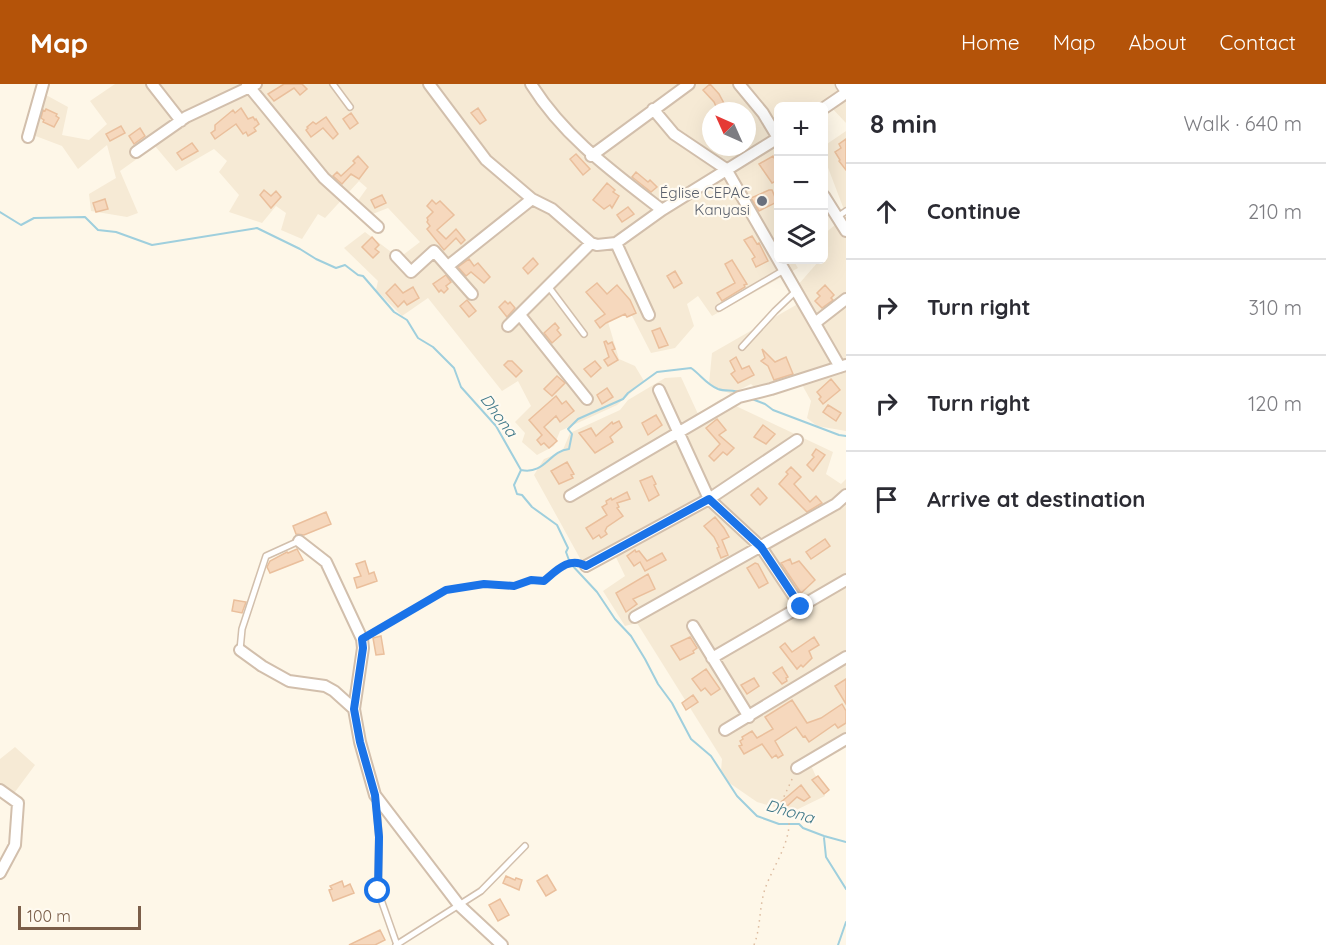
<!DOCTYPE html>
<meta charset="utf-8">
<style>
:root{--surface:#fff;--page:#f7f7f7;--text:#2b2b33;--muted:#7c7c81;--line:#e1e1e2;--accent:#b45309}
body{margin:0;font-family:Quicksand,sans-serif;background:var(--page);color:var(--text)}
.controls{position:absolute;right:18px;top:18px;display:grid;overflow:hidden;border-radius:9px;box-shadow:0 6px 24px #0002}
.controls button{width:54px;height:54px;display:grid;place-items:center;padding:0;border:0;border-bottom:2px solid var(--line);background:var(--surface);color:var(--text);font:30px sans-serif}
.compass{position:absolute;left:702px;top:18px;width:54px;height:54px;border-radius:50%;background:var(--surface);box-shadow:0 6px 24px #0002;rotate:315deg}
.scale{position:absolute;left:18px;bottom:15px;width:123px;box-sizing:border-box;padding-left:6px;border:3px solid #7b5e49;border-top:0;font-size:16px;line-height:21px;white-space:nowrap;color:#7b5e49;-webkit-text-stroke:4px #fffaf0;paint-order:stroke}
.stop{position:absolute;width:18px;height:18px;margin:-14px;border:4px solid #1a73e8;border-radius:50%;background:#fff}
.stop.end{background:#1a73e8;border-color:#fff;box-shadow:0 2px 6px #0008}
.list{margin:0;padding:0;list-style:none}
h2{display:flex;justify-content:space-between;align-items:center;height:78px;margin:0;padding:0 24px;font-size:26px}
h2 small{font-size:20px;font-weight:400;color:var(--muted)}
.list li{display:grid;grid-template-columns:39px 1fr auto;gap:18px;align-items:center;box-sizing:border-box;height:96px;padding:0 24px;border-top:2px solid var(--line)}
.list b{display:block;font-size:22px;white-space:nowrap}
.list em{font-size:20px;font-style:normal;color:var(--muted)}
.icon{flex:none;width:33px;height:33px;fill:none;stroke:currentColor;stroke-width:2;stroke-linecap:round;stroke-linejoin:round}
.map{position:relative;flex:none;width:846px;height:861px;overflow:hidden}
header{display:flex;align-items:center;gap:36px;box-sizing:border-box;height:84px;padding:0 30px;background:var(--accent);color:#fff}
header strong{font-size:28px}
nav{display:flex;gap:33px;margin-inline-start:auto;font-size:21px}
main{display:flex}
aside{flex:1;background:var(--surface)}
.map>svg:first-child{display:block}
.residential{fill:#f6ead5;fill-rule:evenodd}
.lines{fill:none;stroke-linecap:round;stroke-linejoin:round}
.stream{stroke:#9fcfdd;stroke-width:2}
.building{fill:#f6d8bd;stroke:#eabf9c;stroke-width:1.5}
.service-casing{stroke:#d2bfac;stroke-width:8}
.minor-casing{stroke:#d2bfac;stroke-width:14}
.tertiary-casing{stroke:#d2bfac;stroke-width:15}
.path{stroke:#dcbb9f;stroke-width:1.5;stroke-dasharray:1.5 4.5;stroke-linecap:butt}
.service{stroke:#fff;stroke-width:5}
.minor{stroke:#fff;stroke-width:10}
.tertiary{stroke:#fff;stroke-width:12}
.route{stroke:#1a73e8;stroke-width:8}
.worship-dot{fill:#6b7280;stroke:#fffaf0;stroke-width:2}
.labels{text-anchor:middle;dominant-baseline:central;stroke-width:4.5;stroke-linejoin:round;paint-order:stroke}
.worship-label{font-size:15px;fill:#5b616d;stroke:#fffaf0;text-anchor:end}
.water-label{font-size:16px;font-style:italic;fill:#3e7788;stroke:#fffaf0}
</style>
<header>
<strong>Map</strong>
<nav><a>Home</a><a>Map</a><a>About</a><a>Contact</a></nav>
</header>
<main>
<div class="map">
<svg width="846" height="861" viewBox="0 0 846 861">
<rect width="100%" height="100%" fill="#fef7e8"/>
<path class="residential" d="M 115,0 L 846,0 L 846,39 L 830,22 L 778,22 L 778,55 L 775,58 L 778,64 L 778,176 L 793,176 L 798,184 L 712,232 L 698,212 L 687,220 L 694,242 L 675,264 L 651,269 L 630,228 L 608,238 L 619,275 L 635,282 L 644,297 L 617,321 L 560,347 L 554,362 L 537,371 L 522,358 L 525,349 L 515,338 L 531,322 L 518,297 L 502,307 L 428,214 L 402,232 L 376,206 L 378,197 L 344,164 L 365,148 L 399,174 L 420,158 L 388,124 L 365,133 L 357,118 L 367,104 L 359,97 L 325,134 L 318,130 L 302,155 L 281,146 L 286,129 L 276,122 L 262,139 L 229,128 L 239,111 L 219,88 L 227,77 L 214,65 L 176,87 L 155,62 L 120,87 L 138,129 L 127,133 L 91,127 L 89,110 L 116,94 L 107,61 L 78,85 L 62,62 L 33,51 L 46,11 L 68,23 L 62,51 L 89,56 L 107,40 L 90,17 ZM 711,27 L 747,27 L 747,63 L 711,63 Z
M 846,47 L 846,131 L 824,73 L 824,62 Z
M 846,132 L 846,347 L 817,342 L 807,334 L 811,317 L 800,297 L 763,311 L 751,300 L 731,310 L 709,300 L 712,269 L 796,221 L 791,209 L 818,178 L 818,176 L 824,176 L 824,150 Z
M 681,293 L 698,330 L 721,315 L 833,368 L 826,390 L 841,400 L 846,395 L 846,649 L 808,675 L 825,712 L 792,728 L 757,718 L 728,698 L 721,687 L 722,675 L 637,539 L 625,542 L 603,507 L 625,492 L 612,465 L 582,478 L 534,391 L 544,375 L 562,368 L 570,349 L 620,326 L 628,316 L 665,294 Z
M 15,663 L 35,681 L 12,712 L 0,703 L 0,675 Z"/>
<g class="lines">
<path class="stream" d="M 0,128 L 21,141 L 34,134 L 85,133 L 98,146 L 116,148 L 152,161 L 257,144 L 300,165 L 316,175 L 336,184 L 345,181 L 358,191 L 363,192 L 394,228 L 407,236 L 418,254 L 433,263 L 454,284 L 461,303 L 496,342 L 521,386 L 514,401 L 517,410 L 522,411 L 532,423 L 557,441 L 568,464 L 566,468 L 570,479 L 597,508 L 615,535 L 631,552 L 645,575 L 658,600 L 672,619 L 691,655 L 711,672 L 737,712 L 757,732 L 779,740 L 799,740 L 803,744 L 824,752 L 846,758
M 752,315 L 765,320 L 773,326 L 839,351 L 846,352
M 521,386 C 545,391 549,367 569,365 L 572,350 L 568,345 L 578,335 L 623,315 L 628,309 L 657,288 L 691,284 C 701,291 706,300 718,305 C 726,308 733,305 741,309
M 824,754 L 826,773 L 846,805
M 838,861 L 846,838"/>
</g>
<path class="building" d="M 284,0 L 302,0 L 307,5 L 300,11 L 294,4 L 274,17 L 268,10 Z
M 710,0 L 719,10 L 727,25 L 718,27 L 714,18 L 703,6 Z
M 241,24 L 248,35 L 253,33 L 255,36 L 256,35 L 259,40 L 254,44 L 256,47 L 248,52 L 246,48 L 243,50 L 236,40 L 215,55 L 211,49 L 215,46 L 215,41 L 233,26 L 235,29 Z
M 478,24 L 486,36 L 480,40 L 471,29 Z
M 46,25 L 57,30 L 56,32 L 59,34 L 54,43 L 43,38 L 44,36 L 41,34 L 43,26 L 45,27 Z
M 351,29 L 358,39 L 350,45 L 343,35 Z
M 326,33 L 338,50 L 333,55 L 323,44 L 311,53 L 306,46 L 308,44 L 307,43 L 313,38 L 316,40 Z
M 121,42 L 125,49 L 110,57 L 106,50 Z
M 140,44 L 145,52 L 134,60 L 129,52 Z
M 846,55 L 846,86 L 839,77 L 840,76 L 835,68 L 841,64 L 839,60 Z
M 192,59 L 198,67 L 182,76 L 177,69 Z
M 576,70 L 590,85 L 583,91 L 570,75 Z
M 358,72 L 368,83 L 359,95 L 351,90 L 342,100 L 333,92 L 337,88 L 341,92 L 355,79 L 353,77 Z
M 773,72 L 778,81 L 778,96 L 772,99 L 759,80 Z
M 636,88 L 648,98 L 650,96 L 657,103 L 651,108 L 632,93 Z
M 607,99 L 615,106 L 613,108 L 619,112 L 612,124 L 610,121 L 604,125 L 593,116 Z
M 264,106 L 271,112 L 276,107 L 281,113 L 271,124 L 260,111 Z
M 769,106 L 772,106 L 777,118 L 759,127 L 751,114 Z
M 382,111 L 386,119 L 375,124 L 371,116 Z
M 105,115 L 108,125 L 96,128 L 93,119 Z
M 432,116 L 436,120 L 440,117 L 454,131 L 437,146 L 446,155 L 456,145 L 465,156 L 461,160 L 456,154 L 444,166 L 427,145 L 430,142 L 427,138 L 428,136 L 427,134 L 433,128 L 427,122 Z
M 628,123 L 634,130 L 622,138 L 617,131 Z
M 752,152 L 757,160 L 759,159 L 768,177 L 756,183 L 752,175 L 755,173 L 744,156 Z
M 372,153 L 379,161 L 375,165 L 379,168 L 373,174 L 362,163 Z
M 533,174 L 538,180 L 528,190 L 523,184 Z
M 469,175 L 474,182 L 478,179 L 490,193 L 484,199 L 471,188 L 466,192 L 458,183 Z
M 732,176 L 747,200 L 744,201 L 745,203 L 722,217 L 717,209 L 735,199 L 725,180 Z
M 675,187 L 682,199 L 674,204 L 667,192 Z
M 446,191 L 451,198 L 446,202 L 448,205 L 444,209 L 441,206 L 439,208 L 433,200 Z
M 597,199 L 607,210 L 617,201 L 630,216 L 636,229 L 627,233 L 625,230 L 606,239 L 600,244 L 595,237 L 605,230 L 586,208 Z
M 395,200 L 403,209 L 413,203 L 419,214 L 407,221 L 404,217 L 398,223 L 386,209 Z
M 825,201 L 834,211 L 831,214 L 833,216 L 822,224 L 815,217 L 820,212 L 817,209 Z
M 467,216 L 476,227 L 469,233 L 460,222 Z
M 505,217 L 508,220 L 510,218 L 515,224 L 507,233 L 499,223 Z
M 555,239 L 559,244 L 557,246 L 561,251 L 552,259 L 544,249 Z
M 660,244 L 668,261 L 659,264 L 652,247 Z
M 606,257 L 608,260 L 612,258 L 615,265 L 612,266 L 618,276 L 608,282 L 604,276 L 609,273 L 604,258 Z
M 762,265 L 775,278 L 786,273 L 793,290 L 774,296 L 768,282 L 761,277 L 765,274 Z
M 736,273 L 742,285 L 749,282 L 754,291 L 738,299 L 731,290 L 735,287 L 730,277 Z
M 508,277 L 512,277 L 522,287 L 516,293 L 504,281 Z
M 595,277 L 601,284 L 591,293 L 584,285 Z
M 557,292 L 565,299 L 552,312 L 544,305 Z
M 831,295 L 840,306 L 823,320 L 819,315 L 821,313 L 817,308 Z
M 607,304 L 613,313 L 602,320 L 597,311 Z
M 556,312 L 562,320 L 566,317 L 574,327 L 560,338 L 556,332 L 544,343 L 557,357 L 549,364 L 544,359 L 541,361 L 537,356 L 542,351 L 529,336 Z
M 828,321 L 841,329 L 836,337 L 823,328 Z
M 656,331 L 662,341 L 648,351 L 642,339 Z
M 717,335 L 726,346 L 719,351 L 734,364 L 727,371 L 723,368 L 714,377 L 709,372 L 720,360 L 706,344 Z
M 619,337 L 622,343 L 610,353 L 613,358 L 595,369 L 579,349 L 591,344 L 596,352 L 612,338 L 613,340 Z
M 763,341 L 775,350 L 766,360 L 754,353 Z
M 816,365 L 825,371 L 813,387 L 807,381 L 814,373 L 812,371 Z
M 567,378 L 574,390 L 571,391 L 573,394 L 559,400 L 551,387 Z
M 791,383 L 801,393 L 794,400 L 810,418 L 816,412 L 822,419 L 807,428 L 779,400 L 788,390 L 786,388 Z
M 652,392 L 656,400 L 654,401 L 659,411 L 649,417 L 640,397 Z
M 758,404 L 767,414 L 760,421 L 751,411 Z
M 627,408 L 630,415 L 617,419 L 619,423 L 617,424 L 623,432 L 607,443 L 605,447 L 607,450 L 601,454 L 599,451 L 593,455 L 586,444 L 607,431 L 602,423 L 607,420 L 606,417 L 611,414 L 612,416 Z
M 326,428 L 331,440 L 304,451 L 296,450 L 293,442 Z
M 715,433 L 724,444 L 729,453 L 722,456 L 728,471 L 721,474 L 717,464 L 719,463 L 714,453 L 704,442 Z
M 825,455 L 830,462 L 811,475 L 806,468 Z
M 297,465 L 303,476 L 270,489 L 267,483 L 270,477 L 287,468 L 288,469 Z
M 635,466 L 636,468 L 639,467 L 647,477 L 662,469 L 666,476 L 645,487 L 640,478 L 634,482 L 627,472 Z
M 790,475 L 792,480 L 799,477 L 815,496 L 801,509 L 781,479 Z
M 365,477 L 369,490 L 374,488 L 377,497 L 357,504 L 354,494 L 361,492 L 356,480 Z
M 755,479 L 758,480 L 768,499 L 759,504 L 747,484 Z
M 648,490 L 655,505 L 633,515 L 637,520 L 626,528 L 616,509 Z
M 234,516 L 246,518 L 242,529 L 232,527 Z
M 381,552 L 384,570 L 376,571 L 373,554 Z
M 690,553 L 697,564 L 693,567 L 694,569 L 680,576 L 671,562 Z
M 814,553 L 819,561 L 809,567 L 812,574 L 803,583 L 801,581 L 797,585 L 780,563 L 785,559 L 792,568 Z
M 782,583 L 788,593 L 786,594 L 787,597 L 782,600 L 773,589 Z
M 706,585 L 720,605 L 711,611 L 705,604 L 701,607 L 692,595 Z
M 754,594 L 759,602 L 747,610 L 741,601 Z
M 846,595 L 846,620 L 835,602 Z
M 693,611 L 698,618 L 686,626 L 682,619 Z
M 792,616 L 807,639 L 821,634 L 842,620 L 846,627 L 846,639 L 838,644 L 835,640 L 809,658 L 805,652 L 803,653 L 796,643 L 775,657 L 783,671 L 778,674 L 776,671 L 772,674 L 762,660 L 744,670 L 739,662 L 742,661 L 740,657 L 743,655 L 742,653 L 752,647 L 757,654 L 773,645 L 765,633 Z
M 818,692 L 829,706 L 824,710 L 812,696 Z
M 801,701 L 810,713 L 804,717 L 797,713 L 785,724 L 780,719 Z
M 547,791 L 556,806 L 546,812 L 537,797 Z
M 506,792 L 515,796 L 516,794 L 522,796 L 519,806 L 503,799 Z
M 342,797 L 344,803 L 350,800 L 354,809 L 333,817 L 329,806 L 332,805 L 330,802 Z
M 500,815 L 509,831 L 498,837 L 489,821 Z
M 380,846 L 385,856 L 375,861 L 349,861 Z"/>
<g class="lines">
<g class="service-casing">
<path id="service" d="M 333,0 L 350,23
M 837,133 L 846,127
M 548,202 L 584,250
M 719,224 L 784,186
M 742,263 L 775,227 L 796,207
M 240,566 L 242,545 L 266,472 L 299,457
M 376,716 L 379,753 L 378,807 L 397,861
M 396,861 L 481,807 L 525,762"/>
</g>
<g class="minor-casing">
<path id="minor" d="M 152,0 L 181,37
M 247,0 L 324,94 L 378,143
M 429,0 L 486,76 L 532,115 L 552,125 L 591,159 L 597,161 L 616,159 L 662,126 L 778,54
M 531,0 C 564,53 613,88 662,126
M 739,0 L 763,29 L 778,54
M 824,24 L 846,9
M 653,25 L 674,50 L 726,85 L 840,283
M 28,53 L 43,0
M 136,68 L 186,33 L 256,0
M 591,72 L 689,0
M 824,112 L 846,147
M 616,159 L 649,231
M 396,172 L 411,188 L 434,167 L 472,210
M 448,182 L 532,115
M 520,231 L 587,315
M 815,239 L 846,215
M 508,242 L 591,159
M 659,306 L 709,415 L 761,463 L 801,523
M 570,412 L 739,313 L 771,305 L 846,281
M 299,457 L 326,478 L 362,555 L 363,564 L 354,625 L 360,658 L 375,711 L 459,821 L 502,861
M 586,482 L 709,415 L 797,356
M 635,533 L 836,420 L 846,411
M 693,542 L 749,633
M 240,566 L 262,582 L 289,597 L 325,602 L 334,607 L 354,625
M 712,574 L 846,496
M 725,646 L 846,573
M 797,684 L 846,655
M 0,706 L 18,719 L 15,761 L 0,789"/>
</g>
<g class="tertiary-casing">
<path id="tertiary" d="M 842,0 L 846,6"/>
</g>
<path class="path" d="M 371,550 L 446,506 L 484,500 L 514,502 L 531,496 L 544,497 L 563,481 L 577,479
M 754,861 C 761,843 759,823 765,805 C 774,778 802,745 782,717 L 793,693"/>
<use href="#service" class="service"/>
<use href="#minor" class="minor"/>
<use href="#tertiary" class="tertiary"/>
</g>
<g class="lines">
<path class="route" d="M 378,807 L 379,753 L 375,711 L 360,658 L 354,625 L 363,564 L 362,555 L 446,506 L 484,500 L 514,502 L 531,496 L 544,497 C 556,487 569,472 586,482 L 709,415 L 761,463 L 801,523"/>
</g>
<circle class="worship-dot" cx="762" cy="117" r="6"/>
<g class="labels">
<g class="worship-label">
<text x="750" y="108">Église CEPAC<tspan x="750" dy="17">Kanyasi</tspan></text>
</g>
<g class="water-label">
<text transform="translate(499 331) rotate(53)">Dhona</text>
<text transform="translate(790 727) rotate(16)">Dhona</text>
</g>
</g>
</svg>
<div class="controls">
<button>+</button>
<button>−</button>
<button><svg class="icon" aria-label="layers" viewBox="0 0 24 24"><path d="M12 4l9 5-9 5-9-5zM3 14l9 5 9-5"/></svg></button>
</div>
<svg class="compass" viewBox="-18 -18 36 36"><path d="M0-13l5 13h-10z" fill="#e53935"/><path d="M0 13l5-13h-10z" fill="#7c7c81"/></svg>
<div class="scale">100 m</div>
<div class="stop" style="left:378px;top:807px"></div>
<div class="stop end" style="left:801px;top:523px"></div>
</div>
<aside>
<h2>8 min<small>Walk · 640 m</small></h2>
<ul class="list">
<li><svg class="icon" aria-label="ahead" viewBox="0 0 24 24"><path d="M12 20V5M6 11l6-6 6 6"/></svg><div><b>Continue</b></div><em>210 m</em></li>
<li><svg class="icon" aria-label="right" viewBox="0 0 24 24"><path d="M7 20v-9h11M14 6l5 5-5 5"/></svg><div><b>Turn right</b></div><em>310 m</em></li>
<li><svg class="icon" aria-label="right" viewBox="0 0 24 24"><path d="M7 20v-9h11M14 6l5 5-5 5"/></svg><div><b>Turn right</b></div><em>120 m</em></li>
<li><svg class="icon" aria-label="arrive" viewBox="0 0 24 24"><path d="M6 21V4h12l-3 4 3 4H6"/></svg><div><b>Arrive at destination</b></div></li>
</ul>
</aside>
</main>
